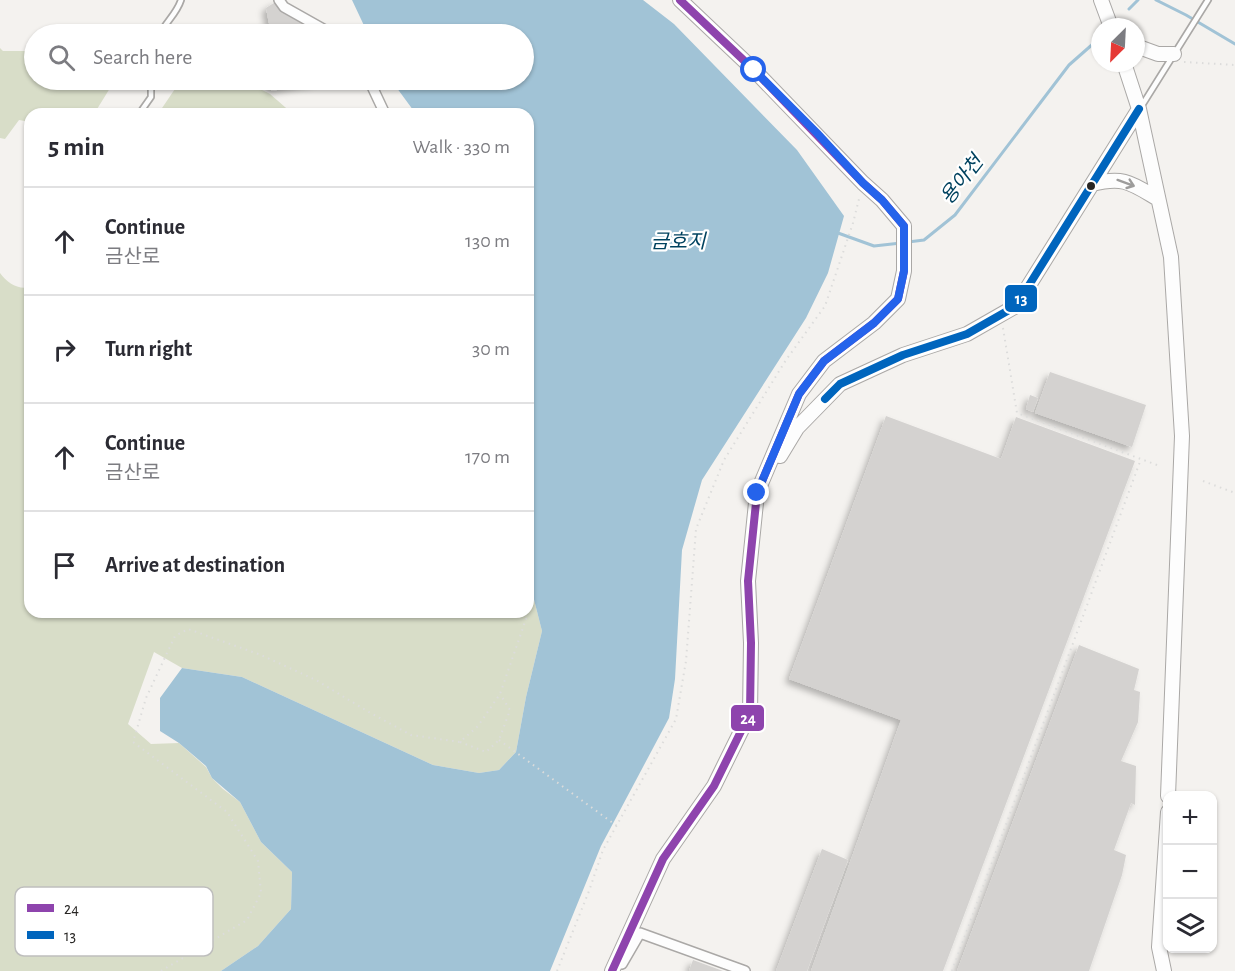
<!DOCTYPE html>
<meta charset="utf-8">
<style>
:root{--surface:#fff;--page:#f2f2f3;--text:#2b2b33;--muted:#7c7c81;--line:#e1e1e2}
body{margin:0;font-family:"Alegreya Sans","Noto Sans KR",sans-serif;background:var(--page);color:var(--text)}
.controls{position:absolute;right:18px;bottom:18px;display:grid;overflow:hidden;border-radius:12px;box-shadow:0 2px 4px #0004}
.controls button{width:54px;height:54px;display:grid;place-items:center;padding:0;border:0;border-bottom:2px solid var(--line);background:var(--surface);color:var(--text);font:30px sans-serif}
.compass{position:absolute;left:1091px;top:18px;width:54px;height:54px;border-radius:50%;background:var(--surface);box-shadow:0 2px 4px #0004;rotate:204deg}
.stop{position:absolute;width:18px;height:18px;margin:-14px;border:4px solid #2563eb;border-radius:50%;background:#fff}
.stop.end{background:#2563eb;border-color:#fff;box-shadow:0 2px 6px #0008}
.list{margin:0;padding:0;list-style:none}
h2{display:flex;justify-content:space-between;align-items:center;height:78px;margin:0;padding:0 24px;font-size:26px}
h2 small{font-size:20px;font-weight:400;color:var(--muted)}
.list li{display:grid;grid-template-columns:39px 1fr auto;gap:18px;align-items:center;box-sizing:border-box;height:108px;padding:0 24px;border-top:2px solid var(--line)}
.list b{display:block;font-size:22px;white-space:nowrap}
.list p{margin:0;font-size:20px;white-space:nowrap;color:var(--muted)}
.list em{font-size:20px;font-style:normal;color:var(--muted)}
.icon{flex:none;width:33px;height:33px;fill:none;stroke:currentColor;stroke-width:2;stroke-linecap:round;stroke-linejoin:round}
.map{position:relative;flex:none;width:1235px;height:971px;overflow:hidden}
.search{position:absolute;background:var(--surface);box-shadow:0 2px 4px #0004;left:24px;top:24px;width:510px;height:66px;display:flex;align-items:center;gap:15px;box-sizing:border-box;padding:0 21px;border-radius:33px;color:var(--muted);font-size:22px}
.panel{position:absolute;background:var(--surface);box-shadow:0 2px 4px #0004;left:24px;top:108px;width:510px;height:510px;border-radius:18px}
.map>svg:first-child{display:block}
.green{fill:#d8ddc8}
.water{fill:#a1c3d6}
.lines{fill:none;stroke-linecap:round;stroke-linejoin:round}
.stream{stroke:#a1c3d6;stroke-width:3}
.building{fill:#d4d2d0;filter:url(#shadow)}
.lane-casing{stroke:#aaa8a6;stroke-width:8}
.street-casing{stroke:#aaa8a6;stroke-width:12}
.secondary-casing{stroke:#aaa8a6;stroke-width:16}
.path{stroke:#dcdcdb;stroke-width:2;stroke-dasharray:1.5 4.5;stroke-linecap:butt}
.lane{stroke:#fdfdfd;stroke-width:4.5}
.street{stroke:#fdfdfd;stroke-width:9}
.secondary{stroke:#fdfdfd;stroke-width:14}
.bus-1-casing{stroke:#fff;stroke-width:12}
.bus-2-casing{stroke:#fff;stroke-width:12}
.bus-1{stroke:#8e44ad;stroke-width:8}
.bus-2{stroke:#0065bd;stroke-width:8}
.oneway{stroke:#9d9c9b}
.route{stroke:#2563eb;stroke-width:8}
.bus-dot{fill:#282624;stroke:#fff;stroke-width:2}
.labels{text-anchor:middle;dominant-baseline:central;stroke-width:4.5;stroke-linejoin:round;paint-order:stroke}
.water-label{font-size:20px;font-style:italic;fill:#00425f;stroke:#fff}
.key{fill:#fff;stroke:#bebebd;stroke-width:1.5}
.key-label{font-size:16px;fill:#282624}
.line-badge{stroke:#fff;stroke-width:2}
.badge-label{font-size:16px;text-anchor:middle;font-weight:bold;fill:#fff}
</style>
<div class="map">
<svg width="1235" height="971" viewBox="0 0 1235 971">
<defs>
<filter id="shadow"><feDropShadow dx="-4" dy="4" stdDeviation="3" flood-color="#0004"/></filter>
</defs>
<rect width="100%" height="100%" fill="#f4f2ef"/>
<path class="green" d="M 0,48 L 3,51 L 34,51 L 34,80 L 115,80 L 94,114 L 30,114 L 30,122 L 19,120 L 5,139 L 0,138 Z
M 181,80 L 243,80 L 270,94 L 293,114 L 158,114 Z
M 30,166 L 30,250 C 19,230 30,219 29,198 C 29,188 25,180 26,169 Z
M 0,273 C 7,283 18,290 30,287 L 30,612 L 528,612 L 528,576 L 542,631 L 526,697 L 516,752 L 499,770 L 479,773 L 433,765 L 242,677 L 182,668 L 154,652 L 128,724 L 151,744 L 179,743 L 206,767 L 212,778 L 223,789 L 240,802 L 261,842 L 292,872 L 291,909 L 258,946 L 221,971 L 0,971 Z"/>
<path class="water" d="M 352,0 L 643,0 L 674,24 L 797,150 L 844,216 L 828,273 L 806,318 L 702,480 L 682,550 L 675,679 L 669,718 L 601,846 L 550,971 L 221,971 L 258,946 L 291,909 L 292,872 L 261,842 L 240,802 L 212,778 L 206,766 L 179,743 L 160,731 L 160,698 L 182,668 L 242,677 L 433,765 L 479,773 L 499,770 L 516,752 L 526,697 L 542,631 L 528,576 L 528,114 L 416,114 L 391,80 L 524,80 L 524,34 L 368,34 Z"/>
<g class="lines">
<path class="stream" d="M 1156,0 L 1186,15 L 1235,44
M 1129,9 L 1138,0
M 838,233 L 874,246 L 901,243
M 908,242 L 924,240 L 955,215 L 1069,65 L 1094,43"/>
</g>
<path class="building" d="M 277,1 L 317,34 L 271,34 L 266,8 Z
M 266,80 L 316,80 L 316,82 L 272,91 Z
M 1050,372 L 1146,405 L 1132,447 L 1035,413 Z
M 1030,395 L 1038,398 L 1033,412 L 1026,409 Z
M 886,416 L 1001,459 L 1016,417 L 1135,461 L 943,971 L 811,971 L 901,720 L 789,679 Z
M 1079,645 L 1139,669 L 1134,690 L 1140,692 L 1138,722 L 1121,761 L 1136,766 L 1135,805 L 1131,803 L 1114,850 L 1126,855 L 1122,875 L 1089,971 L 957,971 Z
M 822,849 L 848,860 L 807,971 L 776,971 Z
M 693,960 L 723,971 L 689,971 Z"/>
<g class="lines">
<g class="lane-casing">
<path id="lane" d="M 160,34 C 166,22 177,13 181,0
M 1141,107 L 1208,0
M 139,114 L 151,97 L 151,80"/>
</g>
<g class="street-casing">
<path id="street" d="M 279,0 L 284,7 L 332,34
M 369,80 L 385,114
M 622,964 L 640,933 L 745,971"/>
</g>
<g class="secondary-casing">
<path id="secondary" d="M 1101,0 L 1111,27
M 1136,46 L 1158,54 L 1174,54
M 1124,63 L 1139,109 L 1171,257 L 1182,436 L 1168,796
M 1092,184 C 1124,176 1131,183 1158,199
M 780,456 L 797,428 L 840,384 L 903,355 L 967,334 L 1016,306 L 1139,109
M 612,971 L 663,859 L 714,786 L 750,713 L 751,643 L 748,581 L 757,493 L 799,394 L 824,361 L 874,323 L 898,299 L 904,271 L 904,226 L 882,200 L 863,183 L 754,70 L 680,0
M 1164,971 L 1159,947 L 1168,812"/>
</g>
<path class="path" d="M 1184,62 L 1235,65
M 1003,328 L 1017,413 L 1157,465
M 1203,481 L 1235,493
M 499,740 L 617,826
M 460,742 L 486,752 L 499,740 L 510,710 L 500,694
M 161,971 L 247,920 L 261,893 L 258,861 L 227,812 L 133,742 L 146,698 L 175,636 L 188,629 L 261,655 L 316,680 L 367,711 L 411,735 L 460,742 L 478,726 L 500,694 L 526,619 L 525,612
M 557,971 L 589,891 L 603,850 L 676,719 L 686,661 L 696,529 L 724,460 L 786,360 L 825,306 L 853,223 L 860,195
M 952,971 L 1141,459"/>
<use href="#lane" class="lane"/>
<use href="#street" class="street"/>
<use href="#secondary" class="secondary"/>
<g class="bus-1-casing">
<path id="bus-1" d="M 612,971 L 663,859 L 714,786 L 750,713 L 751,643 L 748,581 L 757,493 L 799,394 L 824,361 L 874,323 L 898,299 L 904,271 L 904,226 L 882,200 L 863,183 L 754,70 L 680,0"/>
</g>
<g class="bus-2-casing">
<path id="bus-2" d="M 825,399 L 840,384 L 903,355 L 967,334 L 1016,306 L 1139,109"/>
</g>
<use href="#bus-1" class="bus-1"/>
<use href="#bus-2" class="bus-2"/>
</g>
<defs><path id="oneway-shaft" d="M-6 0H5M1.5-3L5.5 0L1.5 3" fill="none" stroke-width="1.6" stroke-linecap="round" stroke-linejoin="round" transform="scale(1.5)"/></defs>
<use class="oneway" href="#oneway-shaft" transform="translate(1126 183) rotate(20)"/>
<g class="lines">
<path class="route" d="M 754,70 L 817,133 L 863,183 L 882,200 L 904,226 L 904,271 L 898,299 L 874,323 L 824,361 L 799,394 L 757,493"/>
</g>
<circle class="bus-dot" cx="1091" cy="186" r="5"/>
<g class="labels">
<g class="water-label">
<text transform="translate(962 180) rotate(-52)">용아천</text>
<text x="678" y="242">금호지</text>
</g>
</g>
<rect x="15" y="887" width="198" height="69" rx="9" class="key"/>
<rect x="27" y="904" width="27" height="8" fill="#8e44ad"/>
<rect x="27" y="931" width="27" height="8" fill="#0065bd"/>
<g class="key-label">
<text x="64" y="914">24</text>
<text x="64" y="941">13</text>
</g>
<g class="line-badge">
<rect x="1004" y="284" width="34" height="29" rx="6" fill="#0065bd"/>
<rect x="730" y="704" width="35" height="28" rx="6" fill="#8e44ad"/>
</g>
<g class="badge-label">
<text x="1021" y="304">13</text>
<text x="748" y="724">24</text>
</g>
</svg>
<div class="controls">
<button>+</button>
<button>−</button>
<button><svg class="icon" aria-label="layers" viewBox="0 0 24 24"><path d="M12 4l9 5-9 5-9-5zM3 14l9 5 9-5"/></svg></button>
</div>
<svg class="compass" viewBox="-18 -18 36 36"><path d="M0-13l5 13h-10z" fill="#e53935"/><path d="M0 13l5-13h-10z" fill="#7c7c81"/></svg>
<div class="stop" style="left:754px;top:70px"></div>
<div class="stop end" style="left:757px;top:493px"></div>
<div class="search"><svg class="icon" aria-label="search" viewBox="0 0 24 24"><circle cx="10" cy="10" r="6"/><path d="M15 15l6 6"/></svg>Search here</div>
<section class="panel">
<h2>5 min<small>Walk · 330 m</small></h2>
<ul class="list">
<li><svg class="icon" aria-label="ahead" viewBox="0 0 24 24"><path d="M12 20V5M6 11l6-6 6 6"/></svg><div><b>Continue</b><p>금산로</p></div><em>130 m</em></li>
<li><svg class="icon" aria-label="right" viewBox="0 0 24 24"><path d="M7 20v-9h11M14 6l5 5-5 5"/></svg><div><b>Turn right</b></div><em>30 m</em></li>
<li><svg class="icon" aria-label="ahead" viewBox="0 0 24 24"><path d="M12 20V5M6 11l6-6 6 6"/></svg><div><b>Continue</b><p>금산로</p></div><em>170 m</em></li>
<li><svg class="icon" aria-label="arrive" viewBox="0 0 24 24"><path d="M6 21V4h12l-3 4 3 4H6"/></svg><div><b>Arrive at destination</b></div></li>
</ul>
</section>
</div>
